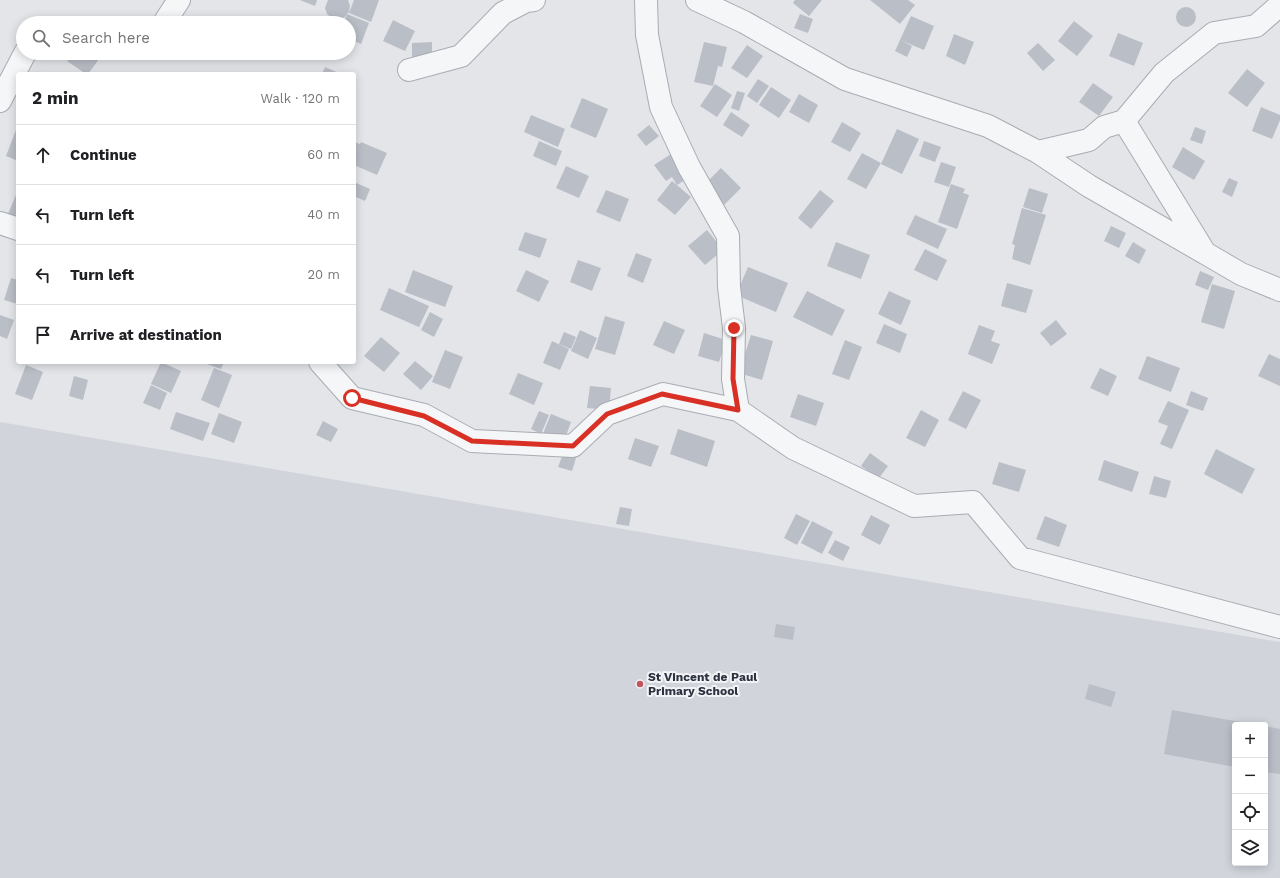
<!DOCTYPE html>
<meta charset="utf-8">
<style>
:root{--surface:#fff;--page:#f2f2f2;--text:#202124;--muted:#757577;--line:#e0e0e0}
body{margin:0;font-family:"Work Sans",sans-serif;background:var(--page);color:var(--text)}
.controls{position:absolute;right:12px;bottom:12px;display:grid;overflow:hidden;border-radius:4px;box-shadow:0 2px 10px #0003}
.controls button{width:36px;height:36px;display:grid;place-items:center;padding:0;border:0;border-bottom:1px solid var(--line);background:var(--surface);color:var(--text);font:20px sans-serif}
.stop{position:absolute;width:12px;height:12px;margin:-9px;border:3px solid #d93025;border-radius:50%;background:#fff}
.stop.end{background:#d93025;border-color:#fff;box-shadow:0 1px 4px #0008}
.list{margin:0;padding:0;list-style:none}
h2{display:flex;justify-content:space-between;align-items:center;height:52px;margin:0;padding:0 16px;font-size:17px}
h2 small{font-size:13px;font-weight:400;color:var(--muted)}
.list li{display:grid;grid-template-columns:26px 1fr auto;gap:12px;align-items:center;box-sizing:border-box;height:60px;padding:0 16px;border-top:1px solid var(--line)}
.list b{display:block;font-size:15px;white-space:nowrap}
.list em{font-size:13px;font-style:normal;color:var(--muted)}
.icon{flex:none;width:22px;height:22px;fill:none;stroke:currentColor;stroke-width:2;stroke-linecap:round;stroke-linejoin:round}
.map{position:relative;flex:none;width:1280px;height:878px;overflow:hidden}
.search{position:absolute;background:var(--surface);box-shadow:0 2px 10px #0003;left:16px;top:16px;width:340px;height:44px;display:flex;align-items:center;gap:10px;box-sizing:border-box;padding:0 14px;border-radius:22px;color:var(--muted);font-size:15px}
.panel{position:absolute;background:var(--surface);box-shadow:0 2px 10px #0003;left:16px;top:72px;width:340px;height:292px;border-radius:4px}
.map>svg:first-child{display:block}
.built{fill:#d1d4db;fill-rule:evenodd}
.building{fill:#babec6}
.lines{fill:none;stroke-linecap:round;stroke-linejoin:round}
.minor-casing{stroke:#a8acb3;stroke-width:24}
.minor{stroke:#f5f6f8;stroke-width:22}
.route{stroke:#d93025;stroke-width:5}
.poi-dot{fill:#c2545d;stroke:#f2f4f7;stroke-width:1.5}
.labels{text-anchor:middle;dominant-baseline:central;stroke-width:4;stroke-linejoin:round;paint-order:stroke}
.poi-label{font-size:12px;font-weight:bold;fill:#2c3240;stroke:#f2f4f7;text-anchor:start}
</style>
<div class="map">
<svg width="1280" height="878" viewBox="0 0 1280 878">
<rect width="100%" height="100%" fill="#e3e5e9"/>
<path class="built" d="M 0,422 L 1280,642 L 1280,878 L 0,878 ZM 1235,725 L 1265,725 L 1265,863 L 1235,863 Z"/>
<path class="building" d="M 300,0 L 317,0 L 315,6 Z
M 328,0 L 348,0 L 350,6 L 349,12 L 347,14 L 369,23 L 361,44 L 349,39 L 349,23 L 344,23 L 347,14 L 345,17 L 339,19 L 332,18 L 327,14 L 325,8 Z
M 354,0 L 379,0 L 371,22 L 349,13 Z
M 795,0 L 822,0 L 809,16 L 793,3 Z
M 870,0 L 908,0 L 915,5 L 900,24 Z
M1176 17a10 10 0 1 1 20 0a10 10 0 1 1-20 0Z
M 800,14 L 813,19 L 808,33 L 794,28 Z
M 911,16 L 934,26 L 924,50 L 900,40 Z
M 393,20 L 415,31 L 405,51 L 383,41 Z
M 1074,21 L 1093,36 L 1077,56 L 1058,41 Z
M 1118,33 L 1143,43 L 1134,66 L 1109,56 Z
M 954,34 L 974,42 L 965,65 L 946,56 Z
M 900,40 L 912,46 L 907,57 L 895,51 Z
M 432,42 L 432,62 L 412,62 L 412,43 Z
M 704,42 L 727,47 L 722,67 L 718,66 L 713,86 L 694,82 Z
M 1038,43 L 1055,60 L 1043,71 L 1027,53 Z
M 747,45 L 763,56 L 747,78 L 731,68 Z
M 73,53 L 99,53 L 102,55 L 88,74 L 86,74 L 67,61 Z
M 325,67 L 341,74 L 322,74 Z
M 1247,69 L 1265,83 L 1247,107 L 1228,93 Z
M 758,79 L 769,86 L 757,103 L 747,96 Z
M 1093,83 L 1113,97 L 1099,116 L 1079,102 Z
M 715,84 L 732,95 L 717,117 L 700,106 Z
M 771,87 L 791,100 L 779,118 L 759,105 Z
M 737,91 L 745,93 L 739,111 L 731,108 Z
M 799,94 L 818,105 L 809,123 L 789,112 Z
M 582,98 L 608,109 L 596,138 L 570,127 Z
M 1261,107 L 1280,115 L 1280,120 L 1272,139 L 1252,131 Z
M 731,112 L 750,125 L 742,137 L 723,125 Z
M 531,115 L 565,129 L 558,147 L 524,132 Z
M 842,122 L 861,133 L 850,152 L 831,142 Z
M 649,125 L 659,136 L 646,146 L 637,135 Z
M 1195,127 L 1206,131 L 1202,144 L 1190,140 Z
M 897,129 L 919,139 L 902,174 L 881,164 Z
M 16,130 L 18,131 L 18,161 L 6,156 Z
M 539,141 L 562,151 L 556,166 L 533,156 Z
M 924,141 L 941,147 L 935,162 L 919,156 Z
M 354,142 L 360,144 L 355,155 L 361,142 L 387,153 L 377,175 L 354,165 Z
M 1183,147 L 1205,161 L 1194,180 L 1172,167 Z
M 862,153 L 881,163 L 866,189 L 847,179 Z
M 671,154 L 688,178 L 677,185 L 672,177 L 666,181 L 654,165 Z
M 941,162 L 956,167 L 949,187 L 934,182 Z
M 566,166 L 589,176 L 579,198 L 556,188 Z
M 721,168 L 741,188 L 724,205 L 704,185 Z
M 1229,178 L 1238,182 L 1232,197 L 1222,192 Z
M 672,181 L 691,197 L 675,215 L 657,200 Z
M 354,182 L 370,189 L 365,201 L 354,196 Z
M 951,184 L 965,189 L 963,193 L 969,195 L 957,229 L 938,222 Z
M 1029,188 L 1048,194 L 1042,213 L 1023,207 Z
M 18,190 L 18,218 L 8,214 Z
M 606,190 L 629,199 L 620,222 L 596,212 Z
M 820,190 L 834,201 L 811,229 L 798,218 Z
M 1022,208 L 1046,215 L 1030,265 L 1012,259 L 1015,245 L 1012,244 Z
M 915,215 L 947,229 L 938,249 L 906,234 Z
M 1111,226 L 1126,233 L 1119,248 L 1104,241 Z
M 707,230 L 723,250 L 705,265 L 688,246 Z
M 525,232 L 547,239 L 540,258 L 518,250 Z
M 836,242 L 870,255 L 861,279 L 827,266 Z
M 1133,242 L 1146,250 L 1139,264 L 1125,256 Z
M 925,249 L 947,260 L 937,281 L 914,270 Z
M 636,253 L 652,259 L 643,283 L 627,276 Z
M 578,260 L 601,268 L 592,291 L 570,282 Z
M 748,267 L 788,283 L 776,312 L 736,295 Z
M 413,270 L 453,286 L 445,307 L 405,292 Z
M 526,270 L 549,281 L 539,302 L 516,291 Z
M 1200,271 L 1214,277 L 1208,290 L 1195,285 Z
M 11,278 L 18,280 L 18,304 L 4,300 Z
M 1007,283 L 1033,290 L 1026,313 L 1001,306 Z
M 1212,284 L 1235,291 L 1224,329 L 1201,322 Z
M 389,288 L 429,306 L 419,327 L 380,310 Z
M 807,291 L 845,310 L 832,336 L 793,317 Z
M 889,291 L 911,301 L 901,325 L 878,314 Z
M 430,312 L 443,319 L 434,337 L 421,330 Z
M 0,315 L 14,320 L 7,339 L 0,336 Z
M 605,316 L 625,322 L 615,355 L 595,349 Z
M 1056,320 L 1067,334 L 1051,346 L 1040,333 Z
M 664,321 L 685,330 L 674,354 L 653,345 Z
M 884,324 L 907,334 L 900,353 L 876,343 Z
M 979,325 L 995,331 L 991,341 L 1000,344 L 992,364 L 968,354 Z
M 580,330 L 597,338 L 588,359 L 571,351 Z
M 564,332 L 576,337 L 571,349 L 559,344 Z
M 704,333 L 726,340 L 719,362 L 698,356 Z
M 751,335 L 773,341 L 762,380 L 739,373 Z
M 381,337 L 400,353 L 384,372 L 364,356 Z
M 845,340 L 862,347 L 849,380 L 832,374 Z
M 552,341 L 569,349 L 560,370 L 543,363 Z
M 445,350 L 463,357 L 450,389 L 432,382 Z
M 1269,354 L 1280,359 L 1280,386 L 1258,376 Z
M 1147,356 L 1180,368 L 1171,392 L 1138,379 Z
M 415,361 L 433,376 L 421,390 L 403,374 Z
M 161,362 L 181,371 L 171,393 L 151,384 Z
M 201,362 L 224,362 L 221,369 Z
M 26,365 L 43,372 L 32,400 L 15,394 Z
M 214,368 L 232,375 L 219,408 L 201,400 Z
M 1100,368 L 1117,376 L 1108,396 L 1090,388 Z
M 518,373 L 543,383 L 534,405 L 509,394 Z
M 74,376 L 88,380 L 83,400 L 69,396 Z
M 151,385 L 167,393 L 160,410 L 143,403 Z
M 590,386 L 611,388 L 609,410 L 587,408 Z
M 963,391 L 981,400 L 966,429 L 948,420 Z
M 1191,391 L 1208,398 L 1203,411 L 1186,405 Z
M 798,394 L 824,403 L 816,426 L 790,417 Z
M 1168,401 L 1189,410 L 1172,449 L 1160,444 L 1168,426 L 1158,422 Z
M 921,410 L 939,420 L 925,447 L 906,438 Z
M 539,411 L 549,415 L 541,434 L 531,429 Z
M 176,412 L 210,423 L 203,441 L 170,429 Z
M 219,413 L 242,422 L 234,443 L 211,434 Z
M 551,414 L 571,422 L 563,444 L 542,436 Z
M 323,421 L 338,429 L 331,442 L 316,435 Z
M 678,429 L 715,441 L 707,467 L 670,454 Z
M 635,438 L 659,446 L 651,467 L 628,459 Z
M 1216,449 L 1255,469 L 1242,494 L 1204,474 Z
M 870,453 L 888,466 L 879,478 L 861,466 Z
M 563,454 L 576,458 L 572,471 L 558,467 Z
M 1104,460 L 1139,472 L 1132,492 L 1098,480 Z
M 999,462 L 1026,470 L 1019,492 L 992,484 Z
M 1154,476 L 1171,481 L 1166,498 L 1149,494 Z
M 620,507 L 632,509 L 629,526 L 616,524 Z
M 796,514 L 810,521 L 797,545 L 784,538 Z
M 871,515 L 890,525 L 880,545 L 861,535 Z
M 1045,516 L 1067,525 L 1059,547 L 1036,539 Z
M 812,521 L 833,532 L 822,554 L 801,543 Z
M 835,540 L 850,547 L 843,561 L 828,553 Z
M 776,624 L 795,627 L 793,640 L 774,637 Z
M 1089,684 L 1116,692 L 1111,707 L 1085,699 Z
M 1172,710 L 1252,724 L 1235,725 L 1235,767 L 1164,754 Z
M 1265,726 L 1280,729 L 1280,774 L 1265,772 Z"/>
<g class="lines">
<g class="minor-casing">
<path id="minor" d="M 646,0 L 647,35 L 661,107 L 689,167 L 728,236 L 729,287 L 734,328 L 733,379 L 738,410
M 697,0 L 744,22 L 845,79 L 988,126 L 1038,152 L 1089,186 L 1205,253
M 1280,5 L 1256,26 L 1214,33 L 1164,73 L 1124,121 L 1205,253 L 1241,274 L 1280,290
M 164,23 L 179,0
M 409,70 L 461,56 L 503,13 L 526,1 L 534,0
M 0,101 L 25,53
M 1038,152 L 1089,140 L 1104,127 L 1124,121
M 0,223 L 18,229
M 320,362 L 352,398 L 424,415 L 472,441 L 573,446 L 607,414 L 663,394 L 738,410 L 793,448 L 914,506 L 973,502 L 1020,558 L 1280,627"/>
</g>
<use href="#minor" class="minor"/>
</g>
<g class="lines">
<path class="route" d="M 352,398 L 424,416 L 472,441 L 573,446 L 607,414 L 662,394 L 738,410 L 733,379 L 734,328"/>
</g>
<circle class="poi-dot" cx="640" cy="684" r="4"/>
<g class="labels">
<g class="poi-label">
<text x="648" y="677">St Vincent de Paul<tspan x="648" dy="14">Primary School</tspan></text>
</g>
</g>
</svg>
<div class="controls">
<button>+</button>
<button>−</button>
<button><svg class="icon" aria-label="locate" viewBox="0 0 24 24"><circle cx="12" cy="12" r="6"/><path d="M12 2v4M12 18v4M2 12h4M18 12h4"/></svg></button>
<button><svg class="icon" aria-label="layers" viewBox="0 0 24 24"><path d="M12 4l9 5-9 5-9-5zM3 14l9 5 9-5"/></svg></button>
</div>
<div class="stop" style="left:352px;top:398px"></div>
<div class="stop end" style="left:734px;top:328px"></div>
<div class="search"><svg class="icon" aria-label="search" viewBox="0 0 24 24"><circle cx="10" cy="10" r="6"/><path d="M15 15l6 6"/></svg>Search here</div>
<section class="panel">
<h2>2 min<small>Walk · 120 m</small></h2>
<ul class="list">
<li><svg class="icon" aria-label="ahead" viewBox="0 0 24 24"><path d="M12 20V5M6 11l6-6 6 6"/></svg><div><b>Continue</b></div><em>60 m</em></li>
<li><svg class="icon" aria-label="left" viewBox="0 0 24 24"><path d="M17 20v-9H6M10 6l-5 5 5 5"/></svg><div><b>Turn left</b></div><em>40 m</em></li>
<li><svg class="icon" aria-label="left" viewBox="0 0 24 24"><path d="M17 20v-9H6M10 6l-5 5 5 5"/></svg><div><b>Turn left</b></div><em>20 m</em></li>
<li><svg class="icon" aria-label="arrive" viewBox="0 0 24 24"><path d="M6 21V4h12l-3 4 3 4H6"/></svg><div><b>Arrive at destination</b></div></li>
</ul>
</section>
</div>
